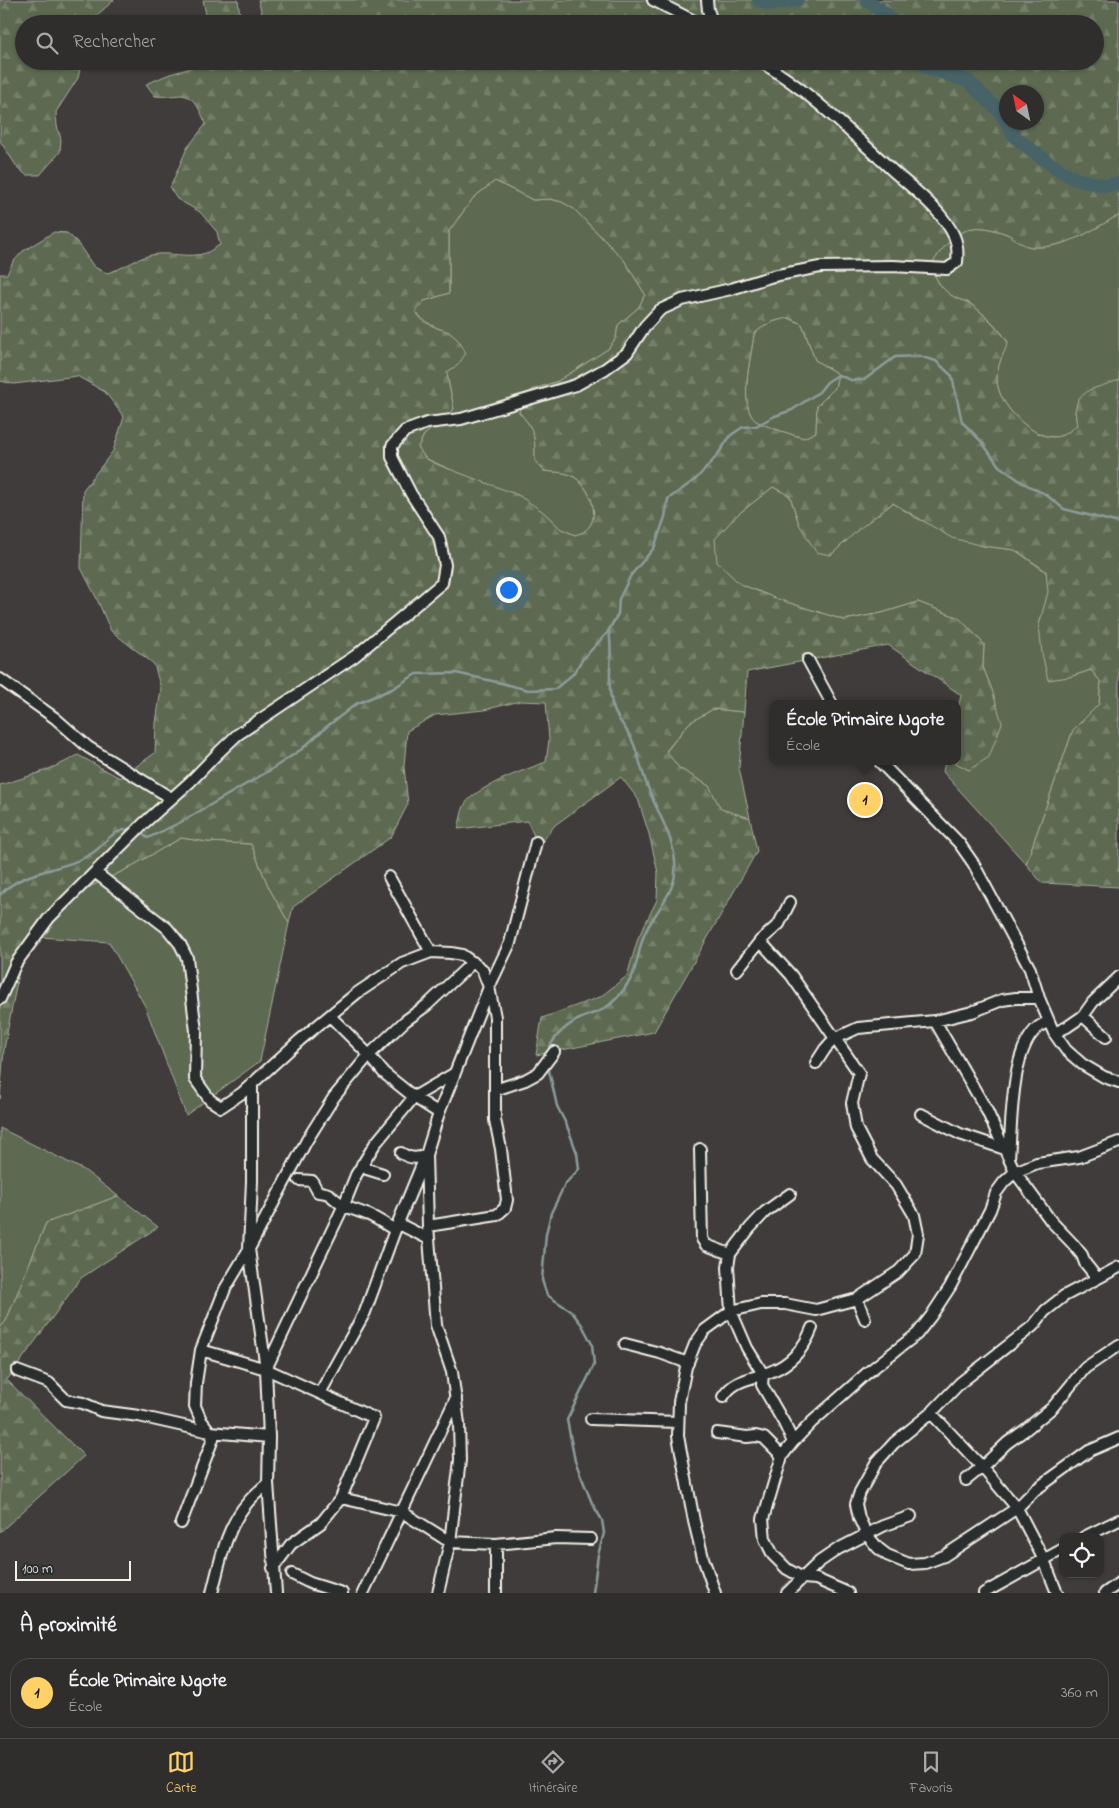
<!DOCTYPE html>
<html lang="fr">
<meta charset="utf-8">
<style>
:root{--surface:#302d2d;--page:#3c3939;--text:#f1f3f6;--muted:#a8a8aa;--line:#4b4949;--accent:#ffd166}
body{margin:0;font-family:"Indie Flower",sans-serif;background:var(--page);color:var(--text)}
.controls{position:absolute;right:15px;bottom:15px;display:grid;overflow:hidden;border-radius:10px;box-shadow:0 1px 4px #0004}
.controls button{width:45px;height:45px;display:grid;place-items:center;padding:0;border:0;border-bottom:1px solid var(--line);background:var(--surface);color:var(--text);font:25px sans-serif}
.compass{position:absolute;left:999px;top:85px;width:45px;height:45px;border-radius:50%;background:var(--surface);box-shadow:0 1px 4px #0004;rotate:327deg}
.scale{position:absolute;left:15px;bottom:12px;width:116px;box-sizing:border-box;padding-left:5px;border:2px solid #f4f1e8;border-top:0;font-size:14px;line-height:18px;white-space:nowrap;color:#f4f1e8;-webkit-text-stroke:4px #2a2d2e;paint-order:stroke}
.you{position:absolute;left:508px;top:589px;width:18px;height:18px;margin:-12px;border:4px solid #fff;border-radius:50%;background:#1a73e8;box-shadow:0 0 0 8px #1a73e833}
.badge{display:grid;place-items:center;width:32px;height:32px;border-radius:50%;background:var(--accent);color:#111;font-size:16px;font-weight:700}
.pin{position:absolute;translate:-50% -50%;border:2px solid #fff;box-shadow:0 1px 5px #0006}
.popup{position:absolute;left:769px;top:700px;width:192px;height:65px;box-sizing:border-box;display:grid;place-content:center;border-radius:10px;background:var(--surface);filter:drop-shadow(0 1px 4px #0005);font-size:16px;white-space:nowrap;color:var(--muted)}
.popup b{font-size:19px;color:var(--text)}
.popup::after{content:'';position:absolute;left:50%;top:100%;margin-left:-10px;border:10px solid transparent;border-top-color:var(--surface)}
.list{margin:0;padding:0;list-style:none}
h2{display:flex;justify-content:space-between;align-items:center;height:65px;margin:0;padding:0 20px;font-size:21px}
h2 small{font-size:16px;font-weight:400;color:var(--muted)}
.list li{display:grid;grid-template-columns:32px 1fr auto;gap:15px;align-items:center;box-sizing:border-box;height:70px;margin:0 10px 10px;padding:0 10px;border:1px solid var(--line);border-radius:20px}
.list b{display:block;font-size:19px;white-space:nowrap}
.list p{margin:0;font-size:16px;white-space:nowrap;color:var(--muted)}
.list em{font-size:16px;font-style:normal;color:var(--muted)}
.icon{flex:none;width:28px;height:28px;fill:none;stroke:currentColor;stroke-width:2;stroke-linecap:round;stroke-linejoin:round}
.map{position:relative;flex:none;width:1119px;height:1593px;overflow:hidden}
.search{position:absolute;background:var(--surface);box-shadow:0 1px 4px #0004;left:15px;right:15px;top:15px;height:55px;display:flex;align-items:center;gap:12px;box-sizing:border-box;padding:0 18px;border-radius:28px;color:var(--muted);font-size:19px}
.sheet{height:145px;background:var(--surface)}
nav{display:flex;justify-content:space-around;align-items:center;box-sizing:border-box;height:70px;border-top:1px solid var(--line);background:var(--surface);font-size:14px;color:var(--muted)}
nav a{display:grid;justify-items:center;gap:2px}
nav .on{color:var(--accent)}
.map>svg:first-child{display:block}
.grass{fill:#5d6a51;stroke:#a8ae9c}
.forest{fill:url(#forest-firs);stroke:#a8ae9c;fill-rule:evenodd}
.lines{fill:none;stroke-linecap:round;stroke-linejoin:round}
.stream{stroke:#8c9c9b;stroke-width:2.5}
.river{stroke:#466468;stroke-width:14}
.minor-casing{stroke:#f4f1e8;stroke-width:14}
.minor{stroke:#2a2d2e;stroke-width:10}
</style>
<div class="map">
<svg width="1119" height="1593" viewBox="0 0 1119 1593">
<defs>
<pattern id="forest-firs" width="22" height="20" patternUnits="userSpaceOnUse" patternTransform="scale(1.25)"><rect width="22" height="20" fill="#5d6a51"/><path d="M5 1l3.5 6h-7zM16 11l3.5 6h-7z" fill="#75806a"/></pattern>
</defs>
<rect width="100%" height="100%" fill="#403c3c"/>
<filter id="ink" filterUnits="userSpaceOnUse"><feTurbulence type="fractalNoise" baseFrequency=".02" numOctaves="2"/><feDisplacementMap in="SourceGraphic" scale="10" xChannelSelector="R" yChannelSelector="G"/><feConvolveMatrix kernelMatrix="1 2 1 2 8 2 1 2 1" color-interpolation-filters="sRGB"/></filter>
<g filter="url(#ink)">
<path class="grass" d="M 495,181 L 533,200 L 549,199 L 562,202 L 574,209 L 624,260 L 645,294 L 639,307 L 618,325 L 616,338 L 608,349 L 558,381 L 532,390 L 519,412 C 536,431 535,437 535,461 L 544,471 C 552,472 561,472 568,474 C 587,480 604,516 586,530 C 583,533 578,534 575,535 L 561,529 L 542,511 L 425,458 L 418,447 L 424,435 L 454,409 C 452,396 448,385 447,371 L 458,365 L 449,332 C 435,328 425,323 415,311 L 424,301 L 449,293 L 449,231 L 474,197 Z
M 1119,216 L 1119,380 L 1075,411 L 1077,425 C 1070,431 1063,437 1053,437 C 1030,437 997,403 997,380 C 996,367 1003,354 1008,342 C 999,328 986,315 972,305 C 968,301 963,301 958,299 C 943,292 936,281 931,266 C 939,251 953,235 969,229 C 980,225 996,230 1007,234 C 1016,238 1023,247 1034,247 C 1064,248 1090,232 1115,217 Z
M 789,318 L 802,324 L 815,360 L 838,374 L 835,388 L 817,406 L 816,432 L 804,438 C 793,435 764,426 756,421 C 737,407 752,354 754,334 C 765,324 774,320 789,318 Z
M 773,487 L 790,496 L 799,524 L 831,555 L 858,529 L 893,503 L 916,518 L 983,546 L 1015,550 L 1046,572 L 1049,592 L 1039,625 L 1069,677 L 1091,670 L 1101,682 L 1099,704 L 1073,730 L 1026,864 L 943,772 L 945,761 L 952,761 L 969,770 L 992,690 L 983,667 L 984,644 L 959,618 L 918,602 L 882,613 L 844,620 L 780,600 L 740,584 L 716,562 L 714,539 L 737,515 Z
M 713,709 L 744,712 L 739,768 L 750,818 L 721,810 L 709,786 L 679,768 L 666,752 L 689,723 Z
M 181,838 L 208,842 L 251,844 L 269,888 L 289,923 L 260,1061 L 186,1115 L 145,1006 L 109,942 L 41,937 L 56,911 L 91,886 L 123,871 Z
M 0,1128 L 84,1170 L 118,1196 L 46,1223 L 6,1321 L 0,1328 Z"/>
<path class="forest" d="M 0,0 L 114,0 L 87,24 L 24,24 L 24,61 L 82,61 L 78,78 L 56,112 L 57,126 L 61,139 L 60,152 L 40,175 L 26,175 L 17,167 L 0,141 Z
M 203,0 L 238,0 L 241,24 L 208,24 Z
M 258,0 L 1119,0 L 1119,216 L 1115,217 C 1090,232 1064,248 1034,247 C 1022,247 1016,238 1007,234 C 996,230 980,225 969,229 C 953,235 939,251 931,266 C 936,281 943,292 958,299 C 963,301 968,302 972,305 C 986,316 999,328 1008,343 C 1003,355 996,367 997,380 C 997,403 1030,437 1053,437 C 1063,437 1070,431 1077,425 L 1075,411 L 1078,399 L 1089,390 L 1119,380 L 1119,887 L 1042,883 L 1026,864 L 1073,730 L 1099,704 L 1101,682 L 1091,670 L 1069,677 L 1048,680 L 1042,653 L 1039,625 L 1048,592 L 1046,571 L 1015,550 L 983,546 L 952,538 L 893,503 L 859,529 L 831,555 L 816,552 L 799,524 L 790,496 L 773,487 L 737,515 L 715,539 L 717,562 L 740,584 L 780,600 L 844,620 L 882,613 L 918,602 L 959,618 L 984,644 L 983,667 L 992,690 L 1002,723 L 989,757 L 969,770 L 952,761 L 958,761 L 958,709 L 961,695 L 888,645 L 747,672 L 744,712 L 713,709 L 689,723 L 666,751 L 679,768 L 709,786 L 721,809 L 750,818 L 757,851 L 654,1032 L 536,1055 L 542,1018 L 600,997 L 627,976 L 638,938 L 657,900 L 658,873 L 649,834 L 638,799 L 621,777 L 555,825 L 539,846 L 527,821 L 458,829 C 460,822 461,813 464,806 C 472,788 527,769 546,762 L 549,740 L 546,702 L 520,701 L 484,710 L 435,715 L 407,731 L 404,767 L 408,804 L 391,837 L 293,907 L 289,923 L 269,888 L 251,844 L 208,842 L 181,838 L 123,871 L 91,886 L 56,911 L 19,971 L 4,1049 L 0,1099 L 0,785 C 27,777 54,769 78,755 L 120,778 L 155,753 L 156,723 L 161,689 L 154,664 L 111,631 L 96,597 L 81,568 L 83,490 L 113,451 L 124,417 L 105,392 L 77,376 L 14,384 L 0,381 L 0,274 L 7,274 L 13,262 L 23,251 L 54,232 L 67,233 L 77,242 L 94,267 L 107,273 C 123,269 137,258 151,255 C 169,251 188,259 206,253 C 211,251 215,247 220,245 L 217,232 L 200,212 L 177,199 L 170,188 L 187,148 L 206,124 C 201,113 195,95 180,95 C 171,96 164,97 155,96 L 146,84 L 170,74 L 198,66 L 205,61 L 1095,61 L 1095,24 L 265,24 ZM 1006,92 L 1036,92 L 1036,122 L 1006,122 ZM 495,181 L 533,200 L 550,199 L 562,202 L 574,209 L 624,260 L 645,294 L 639,307 L 618,325 L 616,338 L 608,349 L 558,381 L 532,390 L 523,399 L 519,412 C 536,431 535,437 535,461 L 544,471 C 552,472 561,472 568,474 C 587,479 604,516 586,530 C 583,533 578,534 575,535 L 561,529 L 542,511 L 518,495 L 436,464 L 425,458 L 418,447 L 424,435 L 454,409 C 452,396 448,385 447,372 L 458,365 L 466,353 L 459,341 L 449,332 L 437,328 L 423,321 L 415,311 L 424,301 L 449,293 L 449,231 L 474,197 ZM 789,318 L 802,324 L 815,360 L 838,374 L 835,388 L 817,406 L 816,432 L 804,438 C 793,435 764,426 756,421 C 737,407 752,354 754,334 C 765,324 774,320 789,318 Z
M 118,1196 L 158,1227 L 81,1278 L 7,1380 L 84,1456 L 0,1532 L 0,1328 L 6,1321 L 46,1223 Z"/>
<g class="lines">
<path class="stream" d="M 139,832 L 148,838 L 181,822 L 272,769 L 302,749 L 325,728 L 356,704 L 392,689 L 416,674 L 456,673 L 497,682 L 528,690 L 555,689 L 573,674 L 582,660 L 607,633 L 618,614 L 619,599 L 631,575 L 654,548 L 665,517 L 668,499 L 696,479 L 716,457 L 731,435 L 743,427 L 756,426 L 775,416 L 792,410 L 819,392 L 827,382 L 838,375 L 851,380 L 864,380 L 895,357 L 919,356 L 936,361 L 952,376 L 962,422 L 981,441 L 999,466 L 1023,483 L 1045,494 L 1064,509 L 1119,523
M 0,895 C 24,868 65,872 94,852 C 101,847 106,839 114,834 C 119,831 126,830 132,828 L 134,829
M 548,1053 C 551,1037 569,1023 584,1017 C 590,1014 596,1013 602,1010 C 614,1003 623,992 630,980 C 638,968 638,948 645,933 C 653,915 674,893 675,873 C 678,844 659,816 649,790 C 642,774 639,755 632,740 C 627,729 618,720 614,710 C 605,685 614,657 609,631
M 548,1066 L 557,1106 L 567,1126 L 577,1153 L 579,1169 L 565,1184 L 551,1213 L 546,1234 L 542,1280 L 547,1295 L 571,1311 L 582,1325 L 592,1344 L 594,1365 L 567,1420 L 575,1461 L 592,1503 L 602,1520 L 604,1533 L 598,1555 L 593,1593"/>
<path class="river" d="M 759,0 L 771,4 L 797,0
M 867,0 L 888,16 L 891,24
M 920,61 L 929,68 L 968,81 L 1000,112 L 1016,138 L 1049,163 L 1075,179 L 1103,185 L 1119,184"/>
<g class="minor-casing">
<path id="minor" d="M 653,0 L 700,24
M 707,0 L 708,10 L 713,24
M 808,660 L 832,704
M 0,679 L 55,718 L 88,747 L 171,798
M 879,761 L 959,843 L 973,863 L 1030,969 L 1039,998 L 1054,1033 L 1066,1050 L 1082,1064 L 1104,1077 L 1119,1082
M 96,873 L 167,928 L 180,944 L 187,958 L 196,1031 L 195,1079 L 210,1100 L 221,1107 L 242,1093 L 300,1040 L 357,993 L 402,963 L 431,952 L 451,953 L 462,955 L 482,969 L 489,987 L 439,1113 L 426,1155 L 428,1226 L 436,1325 L 452,1372 L 459,1424 L 460,1460 L 450,1542 L 438,1593
M 389,877 L 431,952
M 737,970 L 760,941 L 779,924 L 790,902
M 0,999 L 16,963 L 49,918 L 143,824 L 190,782 L 218,753 L 237,735 L 355,656 L 442,583 L 445,565 L 439,537 L 411,494 L 392,457 L 392,446 L 405,431 L 427,423 L 461,419 L 576,385 L 605,369 L 627,353 L 645,326 L 660,310 L 682,300 L 731,289 L 773,276 L 820,267 L 893,266 L 947,269 L 957,262 C 958,253 958,245 954,236 C 943,211 912,188 892,170 C 849,131 809,90 759,61
M 330,1016 L 369,1055 L 384,1073 L 414,1097 L 439,1113
M 1083,1016 L 1106,1037
M 935,1021 L 987,1111 L 1015,1172 L 1051,1221 L 1073,1244 L 1082,1255 L 1085,1263 L 1097,1278
M 1054,1033 L 1067,1027 L 1083,1016 L 1093,1002 L 1119,977
M 816,1063 L 825,1049 L 834,1039 L 858,1028 L 935,1021 L 972,1012 L 1002,1000 L 1016,998 L 1039,998
M 252,1083 L 252,1181 L 249,1249 L 266,1369 L 269,1437 L 268,1483 L 276,1593
M 495,1090 L 525,1080 L 538,1073 L 554,1052
M 921,1114 L 960,1134 L 1005,1149
M 700,1149 L 702,1239 L 706,1245 L 730,1254
M 1009,1158 C 1012,1126 1009,1031 1049,1022
M 362,1164 L 367,1169 L 383,1174
M 299,1180 L 312,1181 L 318,1192 C 335,1193 330,1199 345,1206 C 353,1210 362,1212 371,1216 C 379,1220 387,1225 395,1230
M 790,1194 L 765,1212 L 750,1228 L 730,1254 L 728,1267 L 731,1311 L 747,1348 L 763,1374 L 762,1385 L 784,1423 L 793,1442
M 399,1224 L 429,1239
M 428,1226 L 497,1215 L 505,1208 L 507,1200 L 501,1149 L 495,1120 L 495,1017 L 489,987 L 510,943 L 536,842
M 1119,1267 L 1064,1296 L 1045,1311 L 1033,1326 L 960,1383 L 931,1413 L 894,1443 L 876,1463 L 860,1492 L 856,1504 L 859,1518 L 867,1535 L 878,1548 L 887,1555 L 909,1564 L 925,1563 L 944,1556 L 1017,1508 L 1035,1490 L 1089,1451 L 1119,1438
M 857,1299 L 865,1319
M 625,1344 L 660,1353 L 688,1363
M 201,1350 L 266,1369 L 374,1418 L 341,1498 L 321,1523 L 291,1544 L 273,1568
M 266,1369 L 344,1205 L 356,1175 L 375,1144 L 414,1097 L 455,1073
M 17,1371 L 49,1383 L 66,1400 L 83,1403 L 101,1411 L 139,1416 L 210,1432 L 269,1437
M 320,1393 L 365,1312 L 395,1230 L 426,1155 C 417,1159 410,1159 401,1153
M 723,1397 C 734,1379 752,1379 770,1372 C 791,1364 804,1349 812,1328
M 931,1413 L 982,1467 L 1017,1508 L 1044,1560 L 1057,1593
M 591,1419 L 678,1422
M 717,1433 L 747,1437 L 756,1436 L 764,1438 L 782,1456
M 966,1480 L 982,1467 L 1007,1443 L 1025,1430 L 1052,1408 L 1085,1368 L 1119,1345
M 341,1498 L 402,1512 L 450,1542 L 496,1544 L 556,1538 L 591,1539
M 181,1523 L 213,1439 L 210,1432 L 201,1420 L 195,1406 L 196,1383 L 201,1350 L 225,1289 L 249,1249 L 307,1140 L 334,1097 L 369,1055 L 405,1021 L 427,1005 L 473,962
M 1084,1537 L 1119,1520
M 496,1544 L 496,1593
M 292,1574 L 310,1583 L 342,1593
M 212,1593 C 220,1562 226,1527 248,1502 C 254,1495 261,1489 268,1483
M 363,1593 L 456,1398
M 715,1593 L 703,1558 L 694,1521 L 678,1436 L 679,1402 L 686,1367 L 695,1344 L 705,1330 L 731,1311 L 761,1304 L 785,1304 L 816,1310 L 857,1299 L 899,1271 L 915,1254 L 918,1234 L 914,1215 L 896,1185 L 872,1159 L 856,1128 L 852,1103 L 859,1073 L 791,975 L 760,941
M 787,1593 L 819,1562 L 838,1549 L 883,1526 L 911,1516
M 848,1593 L 816,1579 L 803,1578 L 787,1569 L 773,1555 L 765,1539 L 763,1519 L 782,1456 L 793,1442 L 812,1422 L 867,1373 L 917,1334 L 931,1316 L 950,1287 L 990,1210 L 996,1193 L 1004,1182 L 1015,1172 L 1037,1163 L 1079,1157 L 1119,1142
M 984,1593 L 1063,1549
M 1105,1593 L 1119,1583"/>
</g>
<use href="#minor" class="minor"/>
</g>
</g>
</svg>
<div class="controls">
<button><svg class="icon" aria-label="locate" viewBox="0 0 24 24"><circle cx="12" cy="12" r="6"/><path d="M12 2v4M12 18v4M2 12h4M18 12h4"/></svg></button>
</div>
<svg class="compass" viewBox="-18 -18 36 36"><path d="M0-13l5 13h-10z" fill="#e53935"/><path d="M0 13l5-13h-10z" fill="#a8a8aa"/></svg>
<div class="scale">100 m</div>
<div class="you"></div>
<div class="pin badge" style="left:865px;top:800px">1</div>
<div class="popup"><b>École Primaire Ngote</b>École</div>
<div class="search"><svg class="icon" aria-label="search" viewBox="0 0 24 24"><circle cx="10" cy="10" r="6"/><path d="M15 15l6 6"/></svg>Rechercher</div>
</div>
<section class="sheet">
<h2>À proximité<small></small></h2>
<ul class="list">
<li><span class="badge">1</span><div><b>École Primaire Ngote</b><p>École</p></div><em>360 m</em></li>
</ul>
</section>
<nav>
<a class="on"><svg class="icon" aria-label="map" viewBox="0 0 24 24"><path d="M3 6l6-2 6 2 6-2v14l-6 2-6-2-6 2zM9 4v14M15 6v14"/></svg>Carte</a>
<a><svg class="icon" aria-label="directions" viewBox="0 0 24 24"><path d="M12 3l9 9-9 9-9-9zM9 14v-3h6M13 9l2 2-2 2"/></svg>Itinéraire</a>
<a><svg class="icon" aria-label="saved" viewBox="0 0 24 24"><path d="M7 4h10v16l-5-4-5 4z"/></svg>Favoris</a>
</nav>
